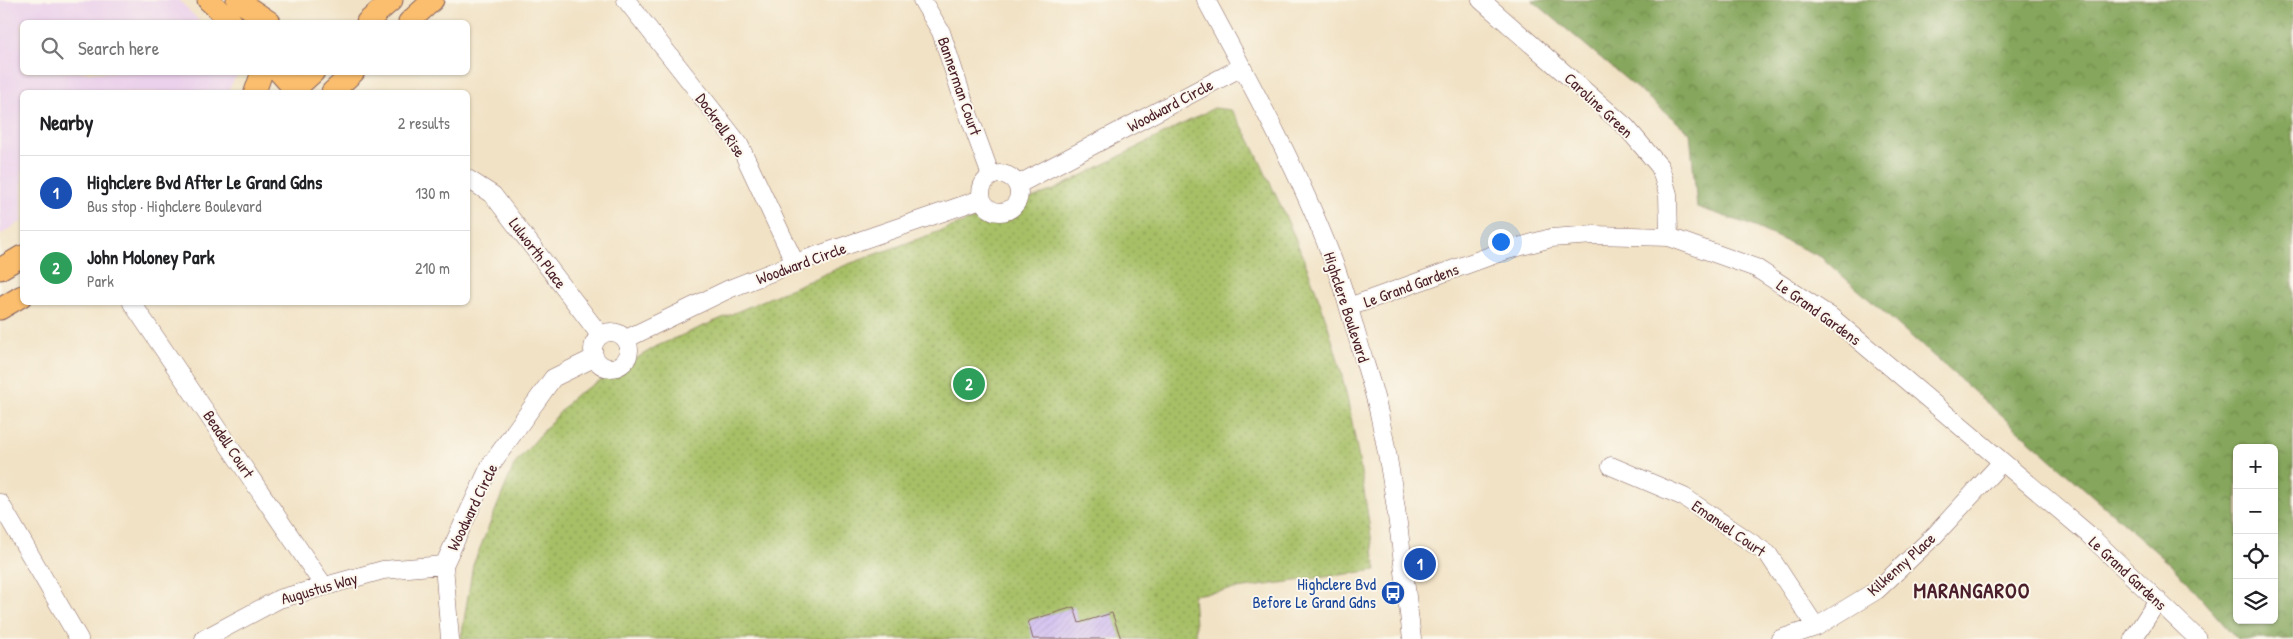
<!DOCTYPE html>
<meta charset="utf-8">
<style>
:root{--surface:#fff;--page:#f2f2f2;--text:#202124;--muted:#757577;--line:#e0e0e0;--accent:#1f6fb2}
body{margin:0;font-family:"Patrick Hand",sans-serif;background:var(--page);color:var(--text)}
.controls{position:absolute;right:15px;bottom:15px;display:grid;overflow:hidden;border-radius:8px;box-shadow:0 1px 4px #0004}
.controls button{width:45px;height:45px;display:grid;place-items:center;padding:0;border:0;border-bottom:1px solid var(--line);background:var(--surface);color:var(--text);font:25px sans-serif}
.you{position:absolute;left:1500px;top:241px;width:18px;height:18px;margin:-12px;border:4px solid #fff;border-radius:50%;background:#1a73e8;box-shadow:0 0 0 8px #1a73e833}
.badge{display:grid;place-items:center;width:32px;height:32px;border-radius:50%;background:var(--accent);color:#fff;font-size:16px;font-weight:700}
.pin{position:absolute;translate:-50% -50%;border:2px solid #fff;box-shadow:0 1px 5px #0006}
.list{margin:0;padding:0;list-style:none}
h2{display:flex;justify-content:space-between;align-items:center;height:65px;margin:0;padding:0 20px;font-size:21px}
h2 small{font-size:16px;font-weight:400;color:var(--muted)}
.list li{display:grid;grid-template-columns:32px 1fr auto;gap:15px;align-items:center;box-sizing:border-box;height:75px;padding:0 20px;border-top:1px solid var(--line)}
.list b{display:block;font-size:19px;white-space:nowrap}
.list p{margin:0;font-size:16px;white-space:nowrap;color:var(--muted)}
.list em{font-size:16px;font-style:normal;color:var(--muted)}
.icon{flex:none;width:28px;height:28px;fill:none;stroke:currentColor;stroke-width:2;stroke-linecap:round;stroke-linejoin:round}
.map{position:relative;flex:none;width:2293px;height:639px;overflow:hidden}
.search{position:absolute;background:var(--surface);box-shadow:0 1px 4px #0004;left:20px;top:20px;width:450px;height:55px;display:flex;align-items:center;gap:12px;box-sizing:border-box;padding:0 18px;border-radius:8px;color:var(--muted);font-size:19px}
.panel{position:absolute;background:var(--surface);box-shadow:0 1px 4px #0004;left:20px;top:90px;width:450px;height:215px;border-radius:8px}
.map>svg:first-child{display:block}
.built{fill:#ebd1eb}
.forest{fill:url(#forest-crowns);stroke:#686243;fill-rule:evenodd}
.park{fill:url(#park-dots);stroke:#787048}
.building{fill:url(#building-hatch)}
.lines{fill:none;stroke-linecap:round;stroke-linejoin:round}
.minor-casing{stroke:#846361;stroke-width:19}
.major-casing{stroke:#846361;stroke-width:23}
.minor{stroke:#fff;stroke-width:18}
.major{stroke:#fbbe6e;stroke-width:21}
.labels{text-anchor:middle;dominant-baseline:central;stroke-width:4;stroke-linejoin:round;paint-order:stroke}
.street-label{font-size:16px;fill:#4a1f2b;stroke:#fbf7ec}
.transit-label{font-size:16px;fill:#164399;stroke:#fbf7ec;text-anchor:end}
.district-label{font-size:21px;font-weight:bold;letter-spacing:1px;fill:#4a1f2b;stroke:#fbf7ec}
</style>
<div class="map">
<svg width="2293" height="639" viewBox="0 0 2293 639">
<defs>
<pattern id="forest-crowns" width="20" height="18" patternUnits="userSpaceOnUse" patternTransform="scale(1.25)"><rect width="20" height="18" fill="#85a65b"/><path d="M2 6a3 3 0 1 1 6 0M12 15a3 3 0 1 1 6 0" fill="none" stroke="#6f874b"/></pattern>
<pattern id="park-dots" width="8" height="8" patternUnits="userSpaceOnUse" patternTransform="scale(1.25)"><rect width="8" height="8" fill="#a7c066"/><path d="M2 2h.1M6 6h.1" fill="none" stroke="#8a9b54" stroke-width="1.8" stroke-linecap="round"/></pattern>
<pattern id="building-hatch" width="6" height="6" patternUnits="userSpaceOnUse" patternTransform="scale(1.25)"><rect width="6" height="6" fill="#ccb7f2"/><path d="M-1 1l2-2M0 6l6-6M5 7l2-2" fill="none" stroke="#b19dd0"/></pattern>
</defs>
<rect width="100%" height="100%" fill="#fbf7ec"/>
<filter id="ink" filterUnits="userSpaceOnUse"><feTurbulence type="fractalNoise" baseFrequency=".02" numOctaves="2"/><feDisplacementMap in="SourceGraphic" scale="10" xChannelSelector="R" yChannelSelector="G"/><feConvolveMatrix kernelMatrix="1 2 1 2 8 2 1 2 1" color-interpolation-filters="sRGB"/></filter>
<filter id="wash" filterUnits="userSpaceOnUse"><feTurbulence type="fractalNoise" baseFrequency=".0096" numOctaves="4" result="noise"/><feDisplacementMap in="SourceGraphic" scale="20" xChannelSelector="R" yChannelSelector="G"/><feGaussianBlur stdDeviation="1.12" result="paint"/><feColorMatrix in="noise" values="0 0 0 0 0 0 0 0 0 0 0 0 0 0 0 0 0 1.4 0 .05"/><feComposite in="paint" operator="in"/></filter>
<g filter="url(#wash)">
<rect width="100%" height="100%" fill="#f1e2c5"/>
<path class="built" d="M 0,0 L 179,0 L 200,22 L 22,22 L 22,72 L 238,73 L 227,92 L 22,92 L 22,221 L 0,235 Z"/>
<path class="forest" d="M 1532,0 L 2293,0 L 2293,639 L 2237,639 L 2170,564 L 1821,257 L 1750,225 L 1697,207 L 1690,133 ZM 2237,448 L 2274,448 L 2274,620 L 2237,620 Z"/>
<path class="park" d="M 1214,108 L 1231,110 C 1249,133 1259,161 1272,187 C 1300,246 1325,308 1341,372 C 1357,437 1366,504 1376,570 L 1193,595 L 1196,639 L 461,639 L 473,565 L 514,465 L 574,396 L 657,346 L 846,265 L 1054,190 Z"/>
<g id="blocks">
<path class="building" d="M 1074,607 L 1079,623 L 1112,613 L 1121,639 L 1033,639 L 1028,621 Z"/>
</g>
</g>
<g filter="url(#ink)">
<use href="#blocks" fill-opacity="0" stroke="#846361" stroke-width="1"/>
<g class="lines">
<g class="minor-casing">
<path id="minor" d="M 626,0 L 739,144 L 795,263
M 922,0 L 941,32 L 963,99 L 991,176
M 1206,0 C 1251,84 1298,169 1332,258 C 1345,291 1354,326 1364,360 C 1370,379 1376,398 1380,418 C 1396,491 1403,565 1412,639
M 1481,0 L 1626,127 L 1660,167 L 1668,194 L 1669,237
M981 193a19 19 0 1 1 38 0a19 19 0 1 1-38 0Z
M 468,179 L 493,195 L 600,335
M 1017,185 L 1242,67
M 132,303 L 324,586
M 1349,307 L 1504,251 L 1551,238 L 1594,235 L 1669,237 L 1756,268 L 1830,316 L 2088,534 L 2198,639
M593 350a18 18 0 1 1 36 0a18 18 0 1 1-36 0Z
M 626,339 L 729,289 L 795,263 L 981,199
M 1611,466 L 1684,497 L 1768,554 L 1816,627
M 0,503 L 79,639
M 204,639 L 279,599 L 383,570 L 444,565
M 450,639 L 444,565 L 490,466 L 553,378 L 594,358
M 1780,639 L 1816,627 L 1877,590 L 1935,535 L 2002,462
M 2133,639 L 2158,600"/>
</g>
<g class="major-casing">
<path id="major" d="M 208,0 L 232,22
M 237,0 L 270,22
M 367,22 L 392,0
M 409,22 L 433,0
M 279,72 L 297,92
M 255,92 L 262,72
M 292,92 L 314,72
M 332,92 L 354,72
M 0,269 L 22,256
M 0,309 L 22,296"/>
</g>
<use href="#minor" class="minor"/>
<use href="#major" class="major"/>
</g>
</g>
<defs>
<g id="bus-disc" transform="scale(1.25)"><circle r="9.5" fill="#1a4fb4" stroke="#fbf7ec"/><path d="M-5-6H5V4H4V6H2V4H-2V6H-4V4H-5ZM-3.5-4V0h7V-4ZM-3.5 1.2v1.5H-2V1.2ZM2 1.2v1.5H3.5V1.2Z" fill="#fff"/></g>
</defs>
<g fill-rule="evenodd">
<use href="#bus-disc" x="1393" y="593"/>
</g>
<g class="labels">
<g class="street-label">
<text transform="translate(960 86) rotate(71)">Bannerman Court</text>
<text transform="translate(1170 105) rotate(-28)">Woodward Circle</text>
<text transform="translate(1599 105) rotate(43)">Caroline Green</text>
<text transform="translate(721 125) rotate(55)">Dockrell Rise</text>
<text transform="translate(538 253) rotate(53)">Lulworth Place</text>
<text transform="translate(801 263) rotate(-20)">Woodward Circle</text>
<text transform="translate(1411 285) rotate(-20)">Le Grand Gardens</text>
<text transform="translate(1347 307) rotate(72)">Highclere Boulevard</text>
<text transform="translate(1819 312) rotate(36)">Le Grand Gardens</text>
<text transform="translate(229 444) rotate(56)">Beadell Court</text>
<text transform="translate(472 507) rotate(-64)">Woodward Circle</text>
<text transform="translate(1729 528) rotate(35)">Emanuel Court</text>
<text transform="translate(1901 564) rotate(-42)">Kilkenny Place</text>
<text transform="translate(2128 573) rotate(43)">Le Grand Gardens</text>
<text transform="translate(319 588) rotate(-16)">Augustus Way</text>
</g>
<g class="transit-label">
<text x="1376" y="584">Highclere Bvd<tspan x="1376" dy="18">Before Le Grand Gdns</tspan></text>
</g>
<g class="district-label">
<text x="1972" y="590">MARANGAROO</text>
</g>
</g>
</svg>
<div class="controls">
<button>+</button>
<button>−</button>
<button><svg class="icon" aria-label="locate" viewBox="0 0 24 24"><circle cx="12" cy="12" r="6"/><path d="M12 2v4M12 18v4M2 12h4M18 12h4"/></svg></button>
<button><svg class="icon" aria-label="layers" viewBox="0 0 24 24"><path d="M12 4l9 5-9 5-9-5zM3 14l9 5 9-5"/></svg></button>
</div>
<div class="you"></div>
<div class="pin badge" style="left:1420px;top:564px;background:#1a4fb4">1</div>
<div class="pin badge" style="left:969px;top:384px;background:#2e9e5b">2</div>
<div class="search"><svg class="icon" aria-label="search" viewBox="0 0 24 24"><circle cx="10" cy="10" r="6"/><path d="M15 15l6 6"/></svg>Search here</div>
<section class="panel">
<h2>Nearby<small>2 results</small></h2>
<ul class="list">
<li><span class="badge" style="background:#1a4fb4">1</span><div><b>Highclere Bvd After Le Grand Gdns</b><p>Bus stop · Highclere Boulevard</p></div><em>130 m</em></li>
<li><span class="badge" style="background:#2e9e5b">2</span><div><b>John Moloney Park</b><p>Park</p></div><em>210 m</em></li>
</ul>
</section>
</div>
